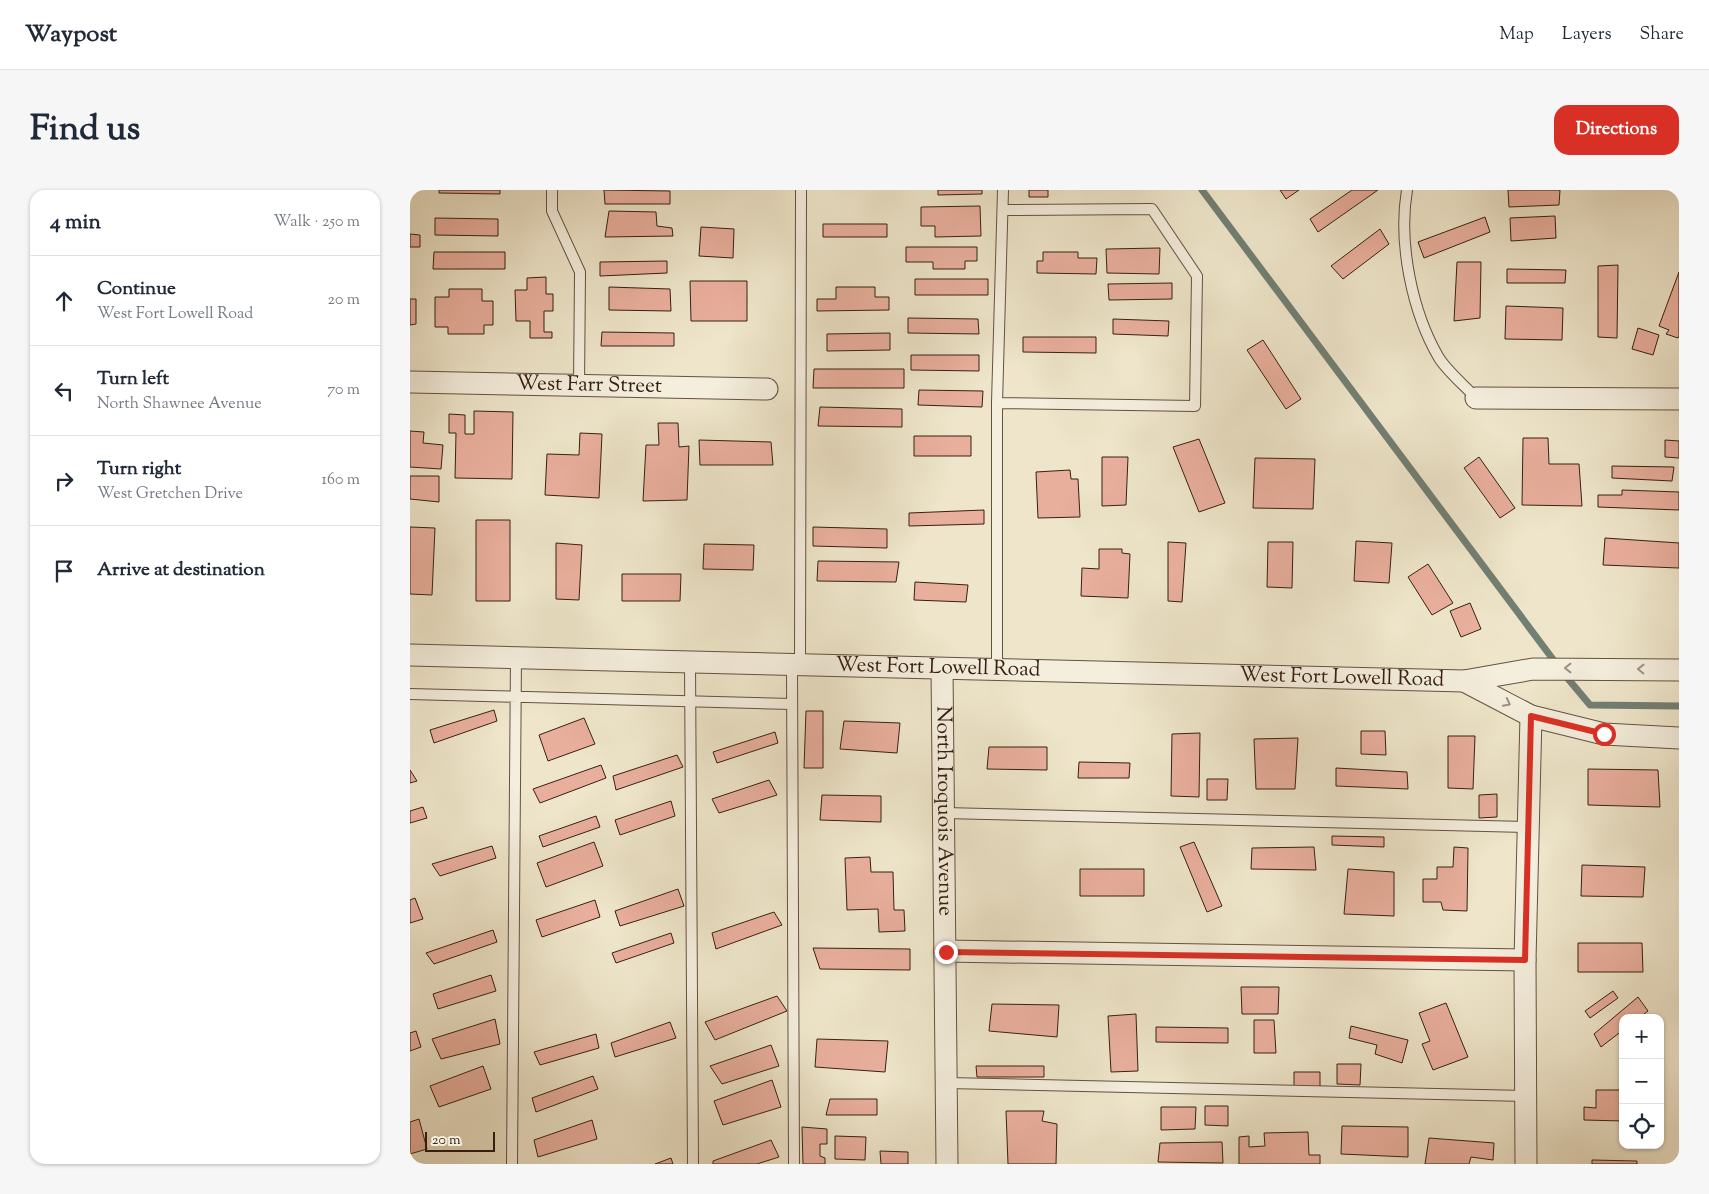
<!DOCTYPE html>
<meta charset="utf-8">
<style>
:root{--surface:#fff;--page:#f6f6f7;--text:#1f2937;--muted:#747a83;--line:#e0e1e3;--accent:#d93025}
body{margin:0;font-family:"Sorts Mill Goudy",serif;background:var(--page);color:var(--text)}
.controls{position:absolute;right:15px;bottom:15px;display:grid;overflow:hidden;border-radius:10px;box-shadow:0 1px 4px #0004}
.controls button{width:45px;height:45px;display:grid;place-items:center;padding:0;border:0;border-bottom:1px solid var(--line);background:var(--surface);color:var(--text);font:25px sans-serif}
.scale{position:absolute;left:15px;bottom:12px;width:70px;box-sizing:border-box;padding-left:5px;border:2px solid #372011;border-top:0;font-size:14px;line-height:18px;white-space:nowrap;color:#372011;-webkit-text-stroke:4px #f4eedd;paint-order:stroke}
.stop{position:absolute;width:15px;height:15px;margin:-11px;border:4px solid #d93025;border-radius:50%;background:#fff}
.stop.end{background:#d93025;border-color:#fff;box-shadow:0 1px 5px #0008}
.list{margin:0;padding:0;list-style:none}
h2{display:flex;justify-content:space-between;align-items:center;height:65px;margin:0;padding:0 20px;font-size:21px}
h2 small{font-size:16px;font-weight:400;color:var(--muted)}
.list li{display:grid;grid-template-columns:32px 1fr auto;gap:15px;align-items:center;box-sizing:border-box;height:90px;padding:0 20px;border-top:1px solid var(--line)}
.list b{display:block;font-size:19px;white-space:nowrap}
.list p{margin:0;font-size:16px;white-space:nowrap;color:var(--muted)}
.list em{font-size:16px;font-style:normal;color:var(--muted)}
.icon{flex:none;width:28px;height:28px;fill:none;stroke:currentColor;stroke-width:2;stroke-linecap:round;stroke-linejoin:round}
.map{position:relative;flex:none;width:1269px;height:974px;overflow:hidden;border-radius:15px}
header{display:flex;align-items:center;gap:30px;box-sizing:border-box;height:70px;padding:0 25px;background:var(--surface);border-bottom:1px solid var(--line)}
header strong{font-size:24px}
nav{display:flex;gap:28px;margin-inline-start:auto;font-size:18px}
.intro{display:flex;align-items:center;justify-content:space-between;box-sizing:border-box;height:120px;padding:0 30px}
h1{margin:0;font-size:35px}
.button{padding:12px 22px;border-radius:15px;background:var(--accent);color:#fff;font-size:18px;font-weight:700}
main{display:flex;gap:30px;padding:0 30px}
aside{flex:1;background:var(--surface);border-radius:15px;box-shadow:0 1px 4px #0004}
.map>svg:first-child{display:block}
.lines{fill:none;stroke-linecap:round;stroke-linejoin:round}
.stream{stroke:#727f73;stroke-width:7}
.building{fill:#e9af9d;stroke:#372011}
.lane-casing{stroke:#65513f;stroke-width:12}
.street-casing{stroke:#65513f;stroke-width:23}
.lane{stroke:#f4eedd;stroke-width:10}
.street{stroke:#f4eedd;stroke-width:21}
.oneway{stroke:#9f9181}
.route{stroke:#d93025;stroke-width:6}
.labels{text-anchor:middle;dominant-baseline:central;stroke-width:4;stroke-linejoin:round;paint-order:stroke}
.street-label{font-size:21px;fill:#372011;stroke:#f4eedd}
</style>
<header>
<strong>Waypost</strong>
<nav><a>Map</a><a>Layers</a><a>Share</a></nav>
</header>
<div class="intro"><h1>Find us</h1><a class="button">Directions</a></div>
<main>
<aside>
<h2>4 min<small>Walk · 250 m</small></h2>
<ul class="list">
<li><svg class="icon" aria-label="ahead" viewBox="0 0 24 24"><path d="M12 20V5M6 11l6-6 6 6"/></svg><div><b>Continue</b><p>West Fort Lowell Road</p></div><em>20 m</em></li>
<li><svg class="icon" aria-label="left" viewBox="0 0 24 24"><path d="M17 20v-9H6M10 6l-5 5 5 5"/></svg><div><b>Turn left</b><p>North Shawnee Avenue</p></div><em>70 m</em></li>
<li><svg class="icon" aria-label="right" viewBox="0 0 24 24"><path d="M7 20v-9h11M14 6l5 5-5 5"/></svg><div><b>Turn right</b><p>West Gretchen Drive</p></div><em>160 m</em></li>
<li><svg class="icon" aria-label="arrive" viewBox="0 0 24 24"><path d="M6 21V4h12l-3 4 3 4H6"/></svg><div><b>Arrive at destination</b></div></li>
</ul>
</aside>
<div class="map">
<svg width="1269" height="974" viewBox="0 0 1269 974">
<rect width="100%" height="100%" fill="#eee5ca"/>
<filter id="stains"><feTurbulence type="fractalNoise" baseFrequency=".004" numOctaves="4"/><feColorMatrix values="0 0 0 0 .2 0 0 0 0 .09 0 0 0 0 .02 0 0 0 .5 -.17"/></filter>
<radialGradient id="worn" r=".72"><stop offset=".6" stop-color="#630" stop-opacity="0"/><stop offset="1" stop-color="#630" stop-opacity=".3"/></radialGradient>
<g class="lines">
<path class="stream" d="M 792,0 L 1148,476
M 1154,484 L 1180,515 L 1269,516"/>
</g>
<path class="building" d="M 29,0 L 90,0 L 90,4 L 29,3 Z
M 194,0 L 260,1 L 260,14 L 195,14 Z
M 528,0 L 572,0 L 572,4 L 528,5 Z
M 619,0 L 638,0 L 638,7 L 619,7 Z
M 870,0 L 889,0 L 876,9 Z
M 942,0 L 968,0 L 908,42 L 900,29 Z
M 1098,0 L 1150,0 L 1149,15 L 1099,17 Z
M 570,16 L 571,46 L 525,47 L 525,36 L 511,36 L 511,17 Z
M 199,21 L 246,22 L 247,36 L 262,38 L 263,46 L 195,47 Z
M 1145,26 L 1146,48 L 1101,51 L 1100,28 Z
M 1075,27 L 1080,42 L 1014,68 L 1008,52 Z
M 25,28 L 88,29 L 88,46 L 25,45 Z
M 413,34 L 477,34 L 477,47 L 413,47 Z
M 291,37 L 324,39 L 323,68 L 289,66 Z
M 970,39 L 979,54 L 933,89 L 921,76 Z
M 0,44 L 10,45 L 10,57 L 0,57 Z
M 496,57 L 567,57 L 567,71 L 555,71 L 555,79 L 523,79 L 523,72 L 496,72 Z
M 750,58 L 749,84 L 697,83 L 696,59 Z
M 24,62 L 95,62 L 95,79 L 23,79 Z
M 633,62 L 668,62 L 668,68 L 687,68 L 686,84 L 627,83 L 627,71 L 633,71 Z
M 257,71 L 257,83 L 190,86 L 190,72 Z
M 1047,72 L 1071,72 L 1070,128 L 1044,131 Z
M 1208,75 L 1207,148 L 1188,147 L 1188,76 Z
M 1097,79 L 1156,80 L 1155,93 L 1097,93 Z
M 1269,82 L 1269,146 L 1268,148 L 1256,144 L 1259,140 L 1249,136 Z
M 136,87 L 136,104 L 143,104 L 143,121 L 134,121 L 134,142 L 142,142 L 142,148 L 120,148 L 120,131 L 106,131 L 105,100 L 117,100 L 117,88 Z
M 505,89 L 578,89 L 578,105 L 505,105 Z
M 280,91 L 337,91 L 337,131 L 281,131 Z
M 762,93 L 762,109 L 699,110 L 698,94 Z
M 199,97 L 260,99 L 261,121 L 199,120 Z
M 426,97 L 465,97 L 465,107 L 479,107 L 479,120 L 407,121 L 407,109 L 426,109 Z
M 39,99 L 72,99 L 72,111 L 83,111 L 83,135 L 74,135 L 74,144 L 38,144 L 38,137 L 25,137 L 25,107 L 39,107 Z
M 0,109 L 6,109 L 6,134 L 0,135 Z
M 1096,116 L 1153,118 L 1152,150 L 1095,149 Z
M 498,128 L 568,129 L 569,144 L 498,143 Z
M 703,129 L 759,131 L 758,146 L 703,144 Z
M 1228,138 L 1249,145 L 1243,165 L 1222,159 Z
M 192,142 L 264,143 L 264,156 L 191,156 Z
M 480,143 L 480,160 L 417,161 L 417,144 Z
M 613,147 L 686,147 L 686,163 L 613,162 Z
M 853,150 L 891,209 L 876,219 L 837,160 Z
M 501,165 L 569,165 L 569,181 L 501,180 Z
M 404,179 L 494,179 L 494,198 L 403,198 Z
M 509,200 L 573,201 L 572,217 L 508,215 Z
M 410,217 L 492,219 L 492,237 L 408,236 Z
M 64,221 L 103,222 L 102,289 L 45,288 L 46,243 L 39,243 L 39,224 L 55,225 L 55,244 L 64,244 Z
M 248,233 L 268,233 L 269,257 L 279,256 L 277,310 L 233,311 L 236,255 L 249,255 Z
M 0,241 L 14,242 L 13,253 L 33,255 L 31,279 L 0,277 Z
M 170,243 L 192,244 L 189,308 L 135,305 L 137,264 L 169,265 Z
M 504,246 L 561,246 L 561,266 L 504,266 Z
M 1113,248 L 1138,248 L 1139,274 L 1169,274 L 1172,316 L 1112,315 Z
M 789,249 L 815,313 L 789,322 L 763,257 Z
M 289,250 L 361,252 L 363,275 L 290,275 Z
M 1255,250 L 1269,251 L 1269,268 L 1255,267 Z
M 692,267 L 718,267 L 716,315 L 692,316 Z
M 1069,267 L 1105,318 L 1090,328 L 1054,278 Z
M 845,268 L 905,269 L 903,319 L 843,318 Z
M 1202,276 L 1264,277 L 1262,291 L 1202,288 Z
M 660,280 L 661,289 L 668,289 L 670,327 L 628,328 L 626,282 Z
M 0,286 L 29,286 L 29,312 L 0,309 Z
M 1212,300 L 1269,302 L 1269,320 L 1188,317 L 1188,305 L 1212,305 Z
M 574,320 L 574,334 L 499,336 L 499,323 Z
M 66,330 L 100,330 L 100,411 L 66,411 Z
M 0,337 L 25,338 L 22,405 L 0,404 Z
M 403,337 L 477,339 L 477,358 L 403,356 Z
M 1195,348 L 1269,353 L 1269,378 L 1193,375 Z
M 946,351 L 982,353 L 979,393 L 944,391 Z
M 758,352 L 776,353 L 772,412 L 758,411 Z
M 858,352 L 883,352 L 882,398 L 857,397 Z
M 146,353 L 172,355 L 169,410 L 146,409 Z
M 294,354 L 344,355 L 343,380 L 293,379 Z
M 689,359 L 712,359 L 712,363 L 720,364 L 718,408 L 671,406 L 672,378 L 689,379 Z
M 408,371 L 489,372 L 486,392 L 407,391 Z
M 1018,374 L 1043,413 L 1022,425 L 998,387 Z
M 212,384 L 271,384 L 270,411 L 212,411 Z
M 505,392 L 558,395 L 556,412 L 504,410 Z
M 1060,413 L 1071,439 L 1051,447 L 1040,421 Z
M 84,520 L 87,531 L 24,553 L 20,540 Z
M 396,521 L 413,521 L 413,578 L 394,578 Z
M 174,528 L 185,554 L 138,571 L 129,545 Z
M 434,531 L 490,533 L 487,563 L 430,559 Z
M 951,541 L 975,541 L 976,565 L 951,564 Z
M 365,542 L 368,553 L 307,573 L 303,562 Z
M 790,543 L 789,607 L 761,606 L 762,544 Z
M 1038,546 L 1065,546 L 1063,599 L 1038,598 Z
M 888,548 L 885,599 L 846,599 L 844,549 Z
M 579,557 L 637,557 L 637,580 L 577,579 Z
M 267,565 L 273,577 L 206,600 L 203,586 Z
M 669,572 L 720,573 L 719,588 L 668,588 Z
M 191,575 L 196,588 L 130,613 L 123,599 Z
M 926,578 L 997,582 L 998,599 L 926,596 Z
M 1178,579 L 1248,580 L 1250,617 L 1178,615 Z
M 0,580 L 7,591 L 0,593 Z
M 797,589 L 818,589 L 817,610 L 797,610 Z
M 359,590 L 367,605 L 309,623 L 302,609 Z
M 1087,604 L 1087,627 L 1069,628 L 1069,605 Z
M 412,605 L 471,606 L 471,632 L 410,630 Z
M 261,611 L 265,626 L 210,645 L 205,630 Z
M 13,617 L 17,628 L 0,633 L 0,621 Z
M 186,626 L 190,637 L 133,657 L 129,646 Z
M 922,646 L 974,647 L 974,657 L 922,655 Z
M 184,652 L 193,676 L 136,697 L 127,673 Z
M 784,652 L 812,716 L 797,722 L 770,657 Z
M 82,656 L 86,668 L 30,686 L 22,674 Z
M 904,657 L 906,680 L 841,679 L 842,658 Z
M 1044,657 L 1058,658 L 1057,721 L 1033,720 L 1031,712 L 1013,712 L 1013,689 L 1027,689 L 1027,677 L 1043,677 Z
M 460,667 L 461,682 L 483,682 L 484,720 L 494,720 L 495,741 L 469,742 L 468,719 L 437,720 L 435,668 Z
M 1172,675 L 1235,677 L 1233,707 L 1171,706 Z
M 670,679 L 734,679 L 734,706 L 670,706 Z
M 938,679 L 984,682 L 984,726 L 934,724 Z
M 268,699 L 274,716 L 210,736 L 205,721 Z
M 5,708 L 13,729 L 0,733 L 0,710 Z
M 185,710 L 190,727 L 132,747 L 126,730 Z
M 364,722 L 372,735 L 306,759 L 302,743 Z
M 83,740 L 87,752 L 24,774 L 16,763 Z
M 261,743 L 264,753 L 206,773 L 202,763 Z
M 1168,753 L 1232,753 L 1233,782 L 1168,782 Z
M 403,758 L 500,759 L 500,780 L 410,779 Z
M 81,785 L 86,801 L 28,819 L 23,804 Z
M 831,797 L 869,797 L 868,824 L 832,824 Z
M 1203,801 L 1208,808 L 1180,828 L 1175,821 Z
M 367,806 L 377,821 L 305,850 L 295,832 Z
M 1228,807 L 1238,821 L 1229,828 L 1213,828 L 1213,840 L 1191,857 L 1184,844 Z
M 1036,813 L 1058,867 L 1023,880 L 1012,854 L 1020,851 L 1009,823 Z
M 582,814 L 649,815 L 647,847 L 579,841 Z
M 726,824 L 728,881 L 701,882 L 698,826 Z
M 85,829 L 90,854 L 31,869 L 22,849 Z
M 844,830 L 864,830 L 866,863 L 844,863 Z
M 260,832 L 266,848 L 205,867 L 201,853 Z
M 941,836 L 998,850 L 992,873 L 965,864 L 967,855 L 939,848 Z
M 746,837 L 818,838 L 818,853 L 746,852 Z
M 6,841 L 11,857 L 0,861 L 0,843 Z
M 186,844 L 189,858 L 130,875 L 124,862 Z
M 407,849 L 478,851 L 475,882 L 405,877 Z
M 361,855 L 369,876 L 312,894 L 300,876 Z
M 927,874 L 951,874 L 950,895 L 927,894 Z
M 73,876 L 81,899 L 29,917 L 20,896 Z
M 566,876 L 634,876 L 634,887 L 567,887 Z
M 884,882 L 910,882 L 910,897 L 884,897 Z
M 183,886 L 188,899 L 126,922 L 122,908 Z
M 362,890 L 371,917 L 313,935 L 304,911 Z
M 1186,900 L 1213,900 L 1213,931 L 1174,930 L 1174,917 L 1186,918 Z
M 420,909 L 467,909 L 467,925 L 416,925 Z
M 795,916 L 818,916 L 818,936 L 795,935 Z
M 751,917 L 786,917 L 785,939 L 751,940 Z
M 596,921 L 634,921 L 632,931 L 647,934 L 646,974 L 598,974 Z
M 9,929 L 17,959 L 0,964 L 0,932 Z
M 182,930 L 187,949 L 128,967 L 124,950 Z
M 932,936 L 998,937 L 998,967 L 931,964 Z
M 392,937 L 417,939 L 417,954 L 410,954 L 410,966 L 415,968 L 415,974 L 393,974 Z
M 898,942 L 899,965 L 910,965 L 910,974 L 829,974 L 829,947 L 839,946 L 839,957 L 855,956 L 854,943 Z
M 425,946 L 456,947 L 455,970 L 425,969 Z
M 1019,948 L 1084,953 L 1083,970 L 1061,967 L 1059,974 L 1015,974 Z
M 361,950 L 369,967 L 347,974 L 303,974 L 303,971 Z
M 812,952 L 813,973 L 748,972 L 750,953 Z
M 470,961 L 498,962 L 498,974 L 471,974 Z
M 261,968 L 263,974 L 245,974 Z
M 1182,970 L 1227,971 L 1227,974 L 1182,974 Z"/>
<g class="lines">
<g class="lane-casing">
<path id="lane" d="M 142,0 L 142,21 L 170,82 L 169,196
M 997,0 C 988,53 1002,122 1029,168 C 1038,182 1054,195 1066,208
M 587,213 L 785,216 L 787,86 L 742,19 L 593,20
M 280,472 L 283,974
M 382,474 L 384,974
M 390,475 L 391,0
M 587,480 L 587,213 L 593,0
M 0,504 L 381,514
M 534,623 L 1118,637
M 537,893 L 1116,906
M 102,974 L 106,467"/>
</g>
<g class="street-casing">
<g id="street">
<path id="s1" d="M 0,192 L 357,199"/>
<path d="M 1066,208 L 1269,209"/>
<path id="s2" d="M 0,465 L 1054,491 L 1123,479 L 1269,480"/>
<path id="s3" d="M 532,479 L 537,974"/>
<path d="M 1054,491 L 1121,526 L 1194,544 L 1269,548"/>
<path d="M 535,761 L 1115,770"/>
<path d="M 1116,974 L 1115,770 L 1121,526"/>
</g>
</g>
<use href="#lane" class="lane"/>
<use href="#street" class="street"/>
</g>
<defs><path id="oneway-chevron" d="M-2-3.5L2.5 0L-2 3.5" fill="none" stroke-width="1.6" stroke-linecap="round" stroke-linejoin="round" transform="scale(1.25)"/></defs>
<g class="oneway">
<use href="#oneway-chevron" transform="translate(1158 478) rotate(180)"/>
<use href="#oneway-chevron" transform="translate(1231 479) rotate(-179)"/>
<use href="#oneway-chevron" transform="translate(1097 513) rotate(27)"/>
</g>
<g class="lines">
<path class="route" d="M 536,762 L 1115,770 L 1121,526 L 1194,544"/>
</g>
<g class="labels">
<g class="street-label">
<text stroke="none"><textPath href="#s1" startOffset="179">West Farr Street</textPath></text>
<text stroke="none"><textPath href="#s2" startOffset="528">West Fort Lowell Road</textPath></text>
<text stroke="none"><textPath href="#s2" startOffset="932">West Fort Lowell Road</textPath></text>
<text stroke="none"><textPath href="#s3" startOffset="142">North Iroquois Avenue</textPath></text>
</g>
</g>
<rect width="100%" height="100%" filter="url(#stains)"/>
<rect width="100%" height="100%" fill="url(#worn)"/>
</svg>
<div class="controls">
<button>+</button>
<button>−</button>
<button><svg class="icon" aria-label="locate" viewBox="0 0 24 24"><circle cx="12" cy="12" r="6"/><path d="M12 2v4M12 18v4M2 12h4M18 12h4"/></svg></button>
</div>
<div class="scale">20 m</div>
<div class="stop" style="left:1194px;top:544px"></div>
<div class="stop end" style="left:536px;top:762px"></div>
</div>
</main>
